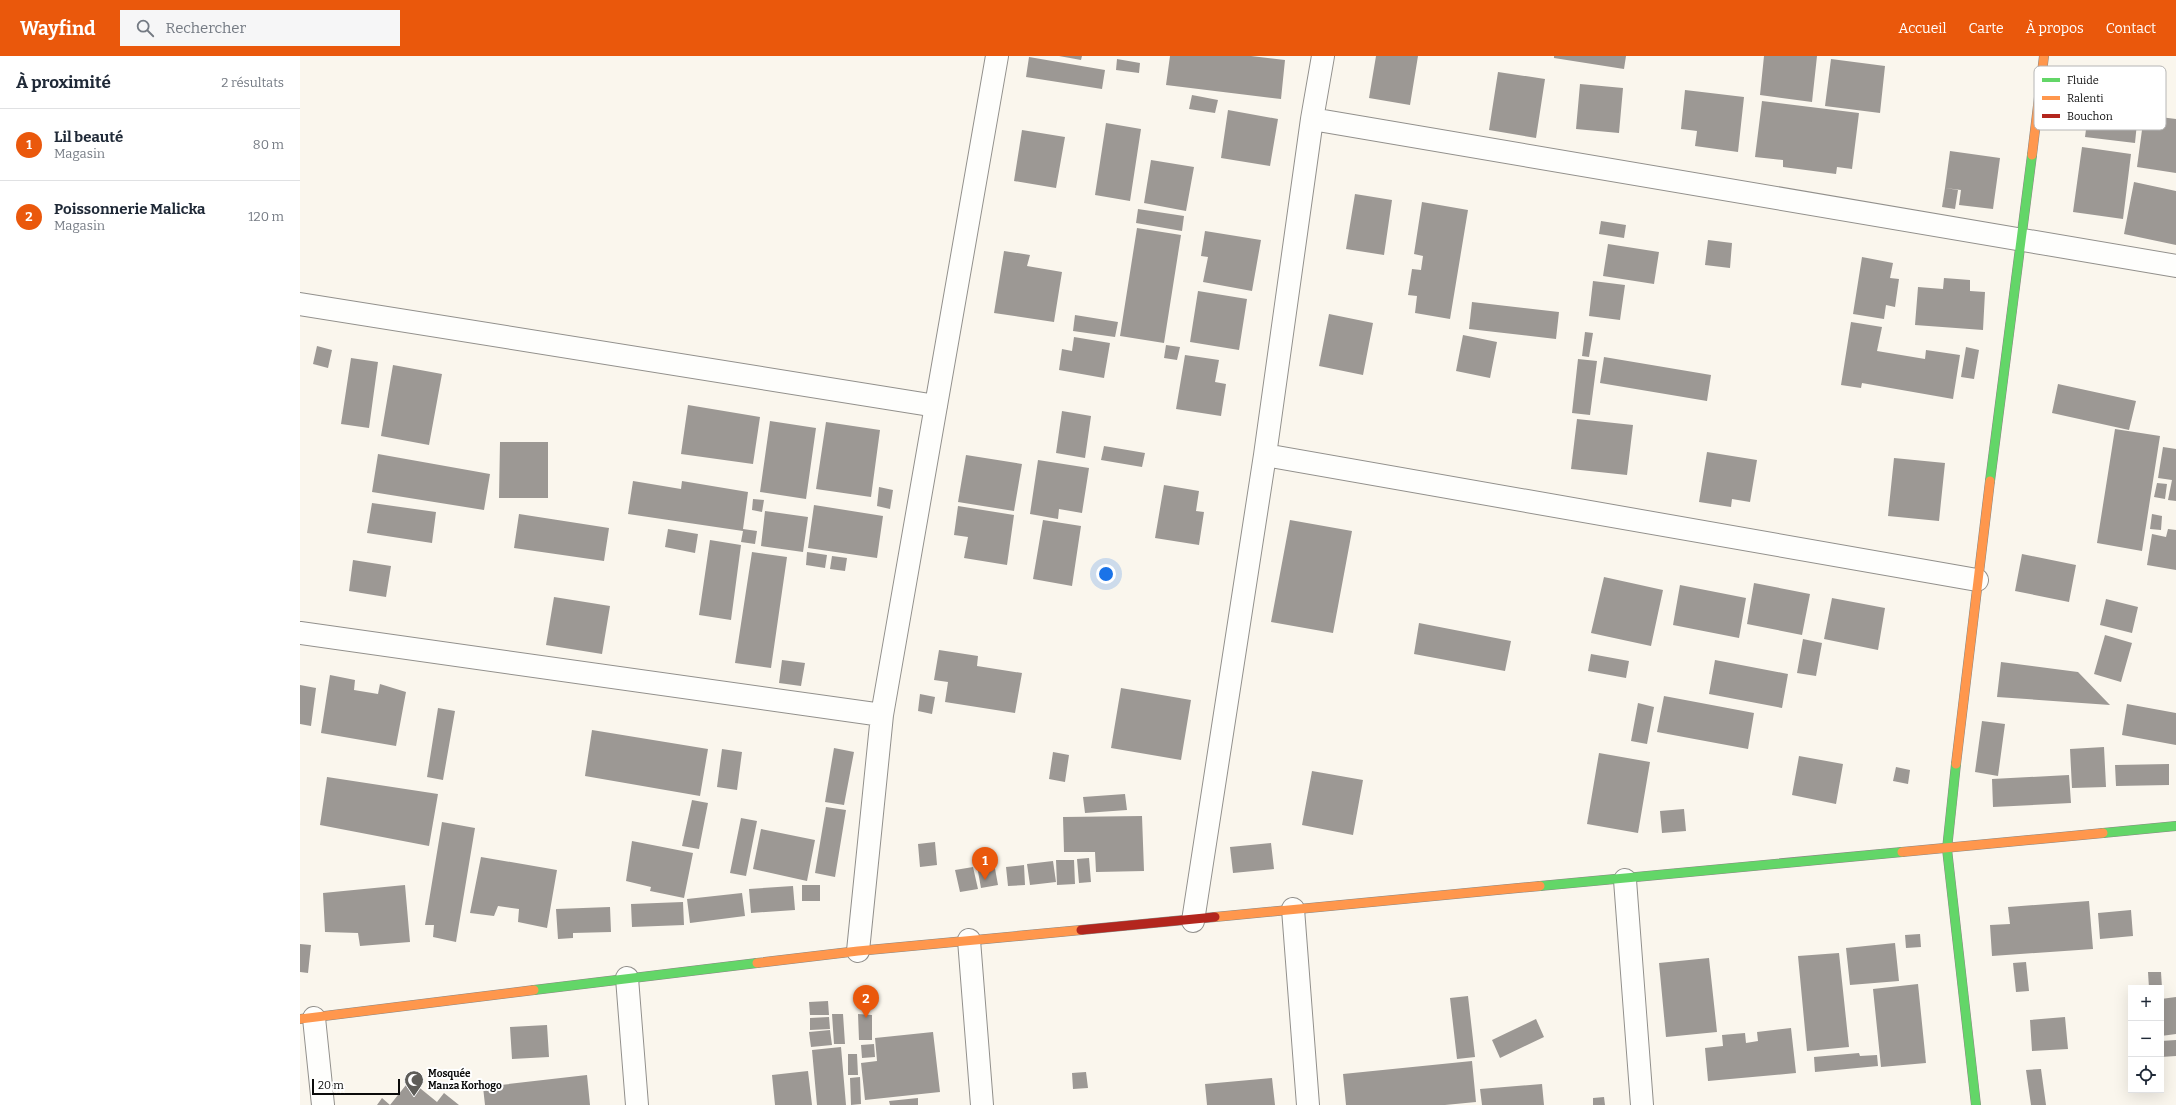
<!DOCTYPE html>
<html lang="fr">
<meta charset="utf-8">
<style>
:root{--surface:#fff;--page:#f6f6f7;--text:#1f2937;--muted:#747a83;--line:#e0e1e3;--accent:#ea580c}
body{margin:0;font-family:Bitter,serif;background:var(--page);color:var(--text)}
.controls{position:absolute;right:12px;bottom:12px;display:grid;overflow:hidden;border-radius:0px;box-shadow:0 4px 16px #0002}
.controls button{width:36px;height:36px;display:grid;place-items:center;padding:0;border:0;border-bottom:1px solid var(--line);background:var(--surface);color:var(--text);font:20px sans-serif}
.scale{position:absolute;left:12px;bottom:10px;width:88px;box-sizing:border-box;padding-left:4px;border:2px solid #0a0a0a;border-top:0;font-size:11px;line-height:14px;white-space:nowrap;color:#0a0a0a;-webkit-text-stroke:3px #fff;paint-order:stroke}
.you{position:absolute;left:806px;top:518px;width:14px;height:14px;margin:-10px;border:3px solid #fff;border-radius:50%;background:#1a73e8;box-shadow:0 0 0 6px #1a73e833}
.badge{display:grid;place-items:center;width:26px;height:26px;border-radius:50%;background:var(--accent);color:#fff;font-size:13px;font-weight:700}
.pin{position:absolute;translate:-50% -33px;filter:drop-shadow(0 1px 2px #0008)}
.pin::after{content:'';position:absolute;top:21px;width:14px;height:12px;background:inherit;clip-path:polygon(0 0,100% 0,50% 100%)}
.list{margin:0;padding:0;list-style:none}
h2{display:flex;justify-content:space-between;align-items:center;height:52px;margin:0;padding:0 16px;font-size:17px}
h2 small{font-size:13px;font-weight:400;color:var(--muted)}
.list li{display:grid;grid-template-columns:26px 1fr auto;gap:12px;align-items:center;box-sizing:border-box;height:72px;padding:0 16px;border-top:1px solid var(--line)}
.list b{display:block;font-size:15px;white-space:nowrap}
.list p{margin:0;font-size:13px;white-space:nowrap;color:var(--muted)}
.list em{font-size:13px;font-style:normal;color:var(--muted)}
.icon{flex:none;width:22px;height:22px;fill:none;stroke:currentColor;stroke-width:2;stroke-linecap:round;stroke-linejoin:round}
.map{position:relative;flex:none;width:1876px;height:1049px;overflow:hidden}
header{display:flex;align-items:center;gap:24px;box-sizing:border-box;height:56px;padding:0 20px;background:var(--accent);color:#fff}
header strong{font-size:19px}
nav{display:flex;gap:22px;margin-inline-start:auto;font-size:14px}
.search{width:280px;height:36px;background:var(--page);display:flex;align-items:center;gap:10px;box-sizing:border-box;padding:0 14px;border-radius:0px;color:var(--muted);font-size:15px}
main{display:flex}
aside{flex:1;background:var(--surface)}
.map>svg:first-child{display:block}
.building{fill:#9c9894}
.lines{fill:none;stroke-linecap:round;stroke-linejoin:round}
.street-casing{stroke:#92908c;stroke-width:24}
.fast-casing{stroke:#898783;stroke-width:10}
.slow-casing{stroke:#898783;stroke-width:10}
.jam-casing{stroke:#898783;stroke-width:10}
.street{stroke:#fefefc;stroke-width:22}
.fast{stroke:#63d668;stroke-width:9}
.slow{stroke:#ff974d;stroke-width:9}
.jam{stroke:#b3261e;stroke-width:9}
.labels{text-anchor:middle;dominant-baseline:central;stroke-width:4;stroke-linejoin:round;paint-order:stroke}
.poi-label{font-size:10px;font-weight:bold;fill:#0a0a0a;stroke:#fff;text-anchor:start}
.key{fill:#fff;stroke:#b6b6b6;stroke-width:1}
.key-label{font-size:11px;fill:#0a0a0a}
</style>
<header>
<strong>Wayfind</strong>
<div class="search"><svg class="icon" aria-label="search" viewBox="0 0 24 24"><circle cx="10" cy="10" r="6"/><path d="M15 15l6 6"/></svg>Rechercher</div>
<nav><a>Accueil</a><a>Carte</a><a>À propos</a><a>Contact</a></nav>
</header>
<main>
<aside>
<h2>À proximité<small>2 résultats</small></h2>
<ul class="list">
<li><span class="badge">1</span><div><b>Lil beauté</b><p>Magasin</p></div><em>80 m</em></li>
<li><span class="badge">2</span><div><b>Poissonnerie Malicka</b><p>Magasin</p></div><em>120 m</em></li>
</ul>
</aside>
<div class="map">
<svg width="1876" height="1049" viewBox="0 0 1876 1049">
<rect width="100%" height="100%" fill="#faf6ed"/>
<path class="building" d="M 759,0 L 782,0 L 781,4 Z
M 870,0 L 951,0 L 985,4 L 981,43 L 866,29 Z
M 1076,0 L 1118,0 L 1110,49 L 1069,42 Z
M 1254,0 L 1326,0 L 1324,13 L 1254,2 Z
M 1464,0 L 1517,0 L 1512,46 L 1460,39 Z
M 729,1 L 805,14 L 802,33 L 726,21 Z
M 817,3 L 840,7 L 839,17 L 816,14 Z
M 1531,3 L 1585,10 L 1580,57 L 1525,50 Z
M 1198,16 L 1245,23 L 1236,82 L 1189,74 Z
M 1280,28 L 1323,32 L 1319,77 L 1276,73 Z
M 1385,34 L 1444,41 L 1438,96 L 1395,90 L 1397,75 L 1381,73 Z
M 892,39 L 918,44 L 915,57 L 889,53 Z
M 1462,45 L 1559,57 L 1552,113 L 1537,111 L 1536,118 L 1483,111 L 1483,104 L 1455,101 Z
M 1789,51 L 1838,57 L 1835,87 L 1785,81 Z
M 928,54 L 978,63 L 970,110 L 921,102 Z
M 1844,59 L 1876,63 L 1876,117 L 1837,111 Z
M 806,67 L 841,73 L 830,145 L 795,139 Z
M 722,74 L 765,81 L 756,132 L 714,125 Z
M 1782,91 L 1831,98 L 1823,163 L 1773,156 Z
M 1650,95 L 1700,102 L 1693,153 L 1659,149 L 1661,134 L 1645,132 Z
M 851,104 L 894,111 L 886,155 L 844,147 Z
M 1834,126 L 1876,135 L 1876,189 L 1824,178 Z
M 1645,132 L 1658,134 L 1655,153 L 1642,151 Z
M 1055,138 L 1092,144 L 1084,199 L 1046,193 Z
M 1122,146 L 1168,154 L 1150,263 L 1115,257 L 1117,240 L 1108,239 L 1112,213 L 1121,214 L 1123,200 L 1114,198 Z
M 838,153 L 884,160 L 882,175 L 836,167 Z
M 1301,165 L 1326,169 L 1324,182 L 1299,178 Z
M 837,172 L 881,179 L 864,287 L 820,280 Z
M 905,175 L 961,184 L 952,235 L 903,226 L 908,201 L 901,200 Z
M 1408,184 L 1432,187 L 1430,212 L 1405,209 Z
M 1308,188 L 1359,196 L 1354,228 L 1303,220 Z
M 704,195 L 730,199 L 727,210 L 762,216 L 754,266 L 694,257 Z
M 1562,201 L 1593,207 L 1590,222 L 1599,223 L 1595,251 L 1586,249 L 1584,263 L 1553,258 Z
M 1644,222 L 1670,224 L 1670,235 L 1685,236 L 1683,274 L 1615,269 L 1618,231 L 1643,233 Z
M 1293,225 L 1325,229 L 1320,264 L 1289,260 Z
M 898,235 L 947,243 L 939,294 L 890,286 Z
M 1172,246 L 1259,256 L 1256,283 L 1169,273 Z
M 1029,258 L 1073,267 L 1063,319 L 1019,310 Z
M 775,259 L 818,266 L 815,281 L 773,275 Z
M 1551,266 L 1582,271 L 1577,295 L 1625,303 L 1626,294 L 1660,299 L 1653,343 L 1562,327 L 1561,332 L 1541,329 Z
M 1285,276 L 1293,277 L 1289,301 L 1282,300 Z
M 1163,279 L 1197,286 L 1190,322 L 1156,315 Z
M 774,281 L 810,287 L 804,322 L 759,314 L 762,293 L 772,295 Z
M 866,289 L 880,291 L 877,304 L 864,302 Z
M 17,290 L 32,294 L 28,312 L 13,308 Z
M 1666,291 L 1679,294 L 1674,323 L 1661,321 Z
M 885,299 L 919,304 L 915,326 L 926,328 L 921,360 L 876,353 Z
M 1304,301 L 1411,319 L 1407,345 L 1300,327 Z
M 51,302 L 78,306 L 69,372 L 41,368 Z
M 1278,303 L 1297,305 L 1290,359 L 1272,357 Z
M 93,309 L 142,318 L 129,389 L 81,380 Z
M 1758,328 L 1836,345 L 1829,374 L 1752,357 Z
M 388,349 L 460,361 L 453,408 L 381,398 Z
M 762,355 L 791,360 L 785,402 L 756,397 Z
M 1277,363 L 1333,369 L 1327,419 L 1271,413 Z
M 470,365 L 516,372 L 506,443 L 460,436 Z
M 526,366 L 580,374 L 571,441 L 516,433 Z
M 1815,373 L 1860,380 L 1842,495 L 1797,487 Z
M 200,386 L 248,386 L 248,442 L 199,442 Z
M 804,390 L 845,397 L 842,411 L 801,404 Z
M 1863,391 L 1876,393 L 1876,445 L 1868,444 L 1872,424 L 1858,422 Z
M 1407,396 L 1457,404 L 1450,446 L 1432,443 L 1431,451 L 1399,446 Z
M 78,398 L 190,418 L 184,454 L 72,436 Z
M 666,399 L 722,408 L 714,455 L 658,446 Z
M 1594,402 L 1645,407 L 1639,465 L 1588,460 Z
M 738,404 L 789,412 L 782,457 L 759,453 L 758,463 L 730,458 Z
M 333,425 L 381,433 L 382,425 L 448,436 L 443,473 L 457,475 L 455,488 L 441,486 L 443,475 L 328,458 Z
M 1857,427 L 1867,428 L 1865,443 L 1854,441 Z
M 864,429 L 899,435 L 896,455 L 904,456 L 899,489 L 855,482 Z
M 579,431 L 593,434 L 590,453 L 577,450 Z
M 453,443 L 464,444 L 462,456 L 452,454 Z
M 72,447 L 136,456 L 132,487 L 67,477 Z
M 514,449 L 583,460 L 577,502 L 508,492 Z
M 658,450 L 714,459 L 707,509 L 664,502 L 668,481 L 654,479 Z
M 465,455 L 508,461 L 503,496 L 461,490 Z
M 219,458 L 309,472 L 304,505 L 214,492 Z
M 1852,458 L 1862,460 L 1861,474 L 1850,473 Z
M 743,464 L 781,470 L 772,530 L 733,523 Z
M 990,464 L 1052,475 L 1033,577 L 971,566 Z
M 368,473 L 398,478 L 395,497 L 365,491 Z
M 1868,473 L 1876,474 L 1876,514 L 1847,509 L 1852,478 L 1866,481 Z
M 410,484 L 441,489 L 431,564 L 399,559 Z
M 452,496 L 487,501 L 471,612 L 435,607 Z
M 507,496 L 527,499 L 525,512 L 506,509 Z
M 1722,498 L 1776,509 L 1769,546 L 1715,535 Z
M 532,500 L 547,502 L 545,515 L 530,513 Z
M 53,504 L 91,510 L 86,541 L 49,535 Z
M 1304,521 L 1363,534 L 1351,590 L 1291,577 Z
M 1454,527 L 1510,538 L 1502,579 L 1447,568 Z
M 1380,529 L 1446,542 L 1439,582 L 1373,569 Z
M 254,541 L 310,550 L 302,598 L 246,589 Z
M 1532,542 L 1585,552 L 1578,594 L 1524,583 Z
M 1806,543 L 1838,551 L 1832,577 L 1800,569 Z
M 1119,567 L 1211,585 L 1205,615 L 1114,598 Z
M 1805,579 L 1832,587 L 1821,626 L 1794,618 Z
M 1503,583 L 1522,587 L 1516,620 L 1497,617 Z
M 639,594 L 678,600 L 677,610 L 722,617 L 715,657 L 645,646 L 648,626 L 634,624 Z
M 1291,598 L 1329,605 L 1326,622 L 1288,615 Z
M 482,604 L 505,607 L 501,630 L 479,627 Z
M 1415,604 L 1488,618 L 1482,652 L 1409,638 Z
M 1701,606 L 1778,616 L 1810,649 L 1697,641 Z
M 30,619 L 55,624 L 54,634 L 78,638 L 80,628 L 106,636 L 96,690 L 21,677 Z
M 0,629 L 16,632 L 11,670 L 0,668 Z
M 821,632 L 891,644 L 881,704 L 811,692 Z
M 620,638 L 635,641 L 632,658 L 618,655 Z
M 1364,640 L 1454,657 L 1448,693 L 1357,676 Z
M 1338,647 L 1354,651 L 1347,688 L 1331,685 Z
M 1827,648 L 1876,657 L 1876,689 L 1822,679 Z
M 138,652 L 155,655 L 143,724 L 127,721 Z
M 1682,665 L 1705,668 L 1698,720 L 1675,716 Z
M 292,674 L 408,693 L 400,740 L 285,720 Z
M 1804,691 L 1806,731 L 1772,732 L 1770,693 Z
M 534,692 L 554,696 L 544,749 L 525,746 Z
M 422,693 L 442,696 L 437,734 L 417,731 Z
M 753,696 L 769,699 L 765,726 L 749,723 Z
M 1299,697 L 1350,706 L 1338,777 L 1287,768 Z
M 1499,700 L 1543,708 L 1536,748 L 1492,739 Z
M 1869,708 L 1869,729 L 1816,730 L 1815,709 Z
M 1596,711 L 1610,714 L 1608,728 L 1593,725 Z
M 1012,715 L 1063,724 L 1053,779 L 1002,769 Z
M 1769,719 L 1771,747 L 1693,751 L 1692,723 Z
M 27,721 L 138,738 L 129,790 L 20,769 Z
M 825,738 L 827,754 L 785,757 L 783,741 Z
M 392,744 L 408,747 L 399,793 L 382,790 Z
M 526,751 L 546,754 L 535,821 L 515,817 Z
M 1384,753 L 1386,775 L 1362,777 L 1360,755 Z
M 842,760 L 844,815 L 796,816 L 795,796 L 764,796 L 763,761 Z
M 441,762 L 457,765 L 446,820 L 430,817 Z
M 142,766 L 175,772 L 156,886 L 133,881 L 134,869 L 125,869 Z
M 461,773 L 515,784 L 507,825 L 453,813 Z
M 332,785 L 393,797 L 384,842 L 350,835 L 351,831 L 326,825 Z
M 635,786 L 637,809 L 620,811 L 618,788 Z
M 971,787 L 974,813 L 933,817 L 930,791 Z
M 181,801 L 257,814 L 247,872 L 218,866 L 219,853 L 198,850 L 194,860 L 170,857 Z
M 789,802 L 791,826 L 779,827 L 777,803 Z
M 756,804 L 774,804 L 775,828 L 757,829 Z
M 753,805 L 756,826 L 730,829 L 727,808 Z
M 694,807 L 698,829 L 681,832 L 677,810 Z
M 724,809 L 725,829 L 708,830 L 706,811 Z
M 673,811 L 678,833 L 660,836 L 655,814 Z
M 105,829 L 110,886 L 60,890 L 58,877 L 25,876 L 23,837 Z
M 502,829 L 520,829 L 520,845 L 502,845 Z
M 493,830 L 495,854 L 451,857 L 449,833 Z
M 442,837 L 445,860 L 390,867 L 387,843 Z
M 1789,845 L 1793,893 L 1692,900 L 1690,869 L 1710,868 L 1708,851 Z
M 383,846 L 384,869 L 332,871 L 331,848 Z
M 310,851 L 311,876 L 273,877 L 273,882 L 258,883 L 256,853 Z
M 1831,854 L 1833,880 L 1800,883 L 1798,857 Z
M 1620,878 L 1621,891 L 1606,892 L 1605,879 Z
M 1595,887 L 1599,925 L 1550,929 L 1546,892 Z
M 0,888 L 11,889 L 8,917 L 0,916 Z
M 1539,897 L 1549,991 L 1507,995 L 1498,900 Z
M 1409,902 L 1417,976 L 1366,981 L 1359,907 Z
M 1726,906 L 1729,935 L 1716,936 L 1713,907 Z
M 1848,916 L 1861,916 L 1862,932 L 1849,932 Z
M 1618,928 L 1626,1007 L 1581,1011 L 1573,933 Z
M 1168,940 L 1175,1001 L 1157,1003 L 1150,942 Z
M 1876,941 L 1876,978 L 1861,980 L 1861,943 Z
M 528,945 L 529,959 L 510,959 L 509,946 Z
M 532,958 L 543,958 L 545,988 L 534,988 Z
M 558,958 L 572,959 L 572,984 L 559,984 Z
M 529,961 L 530,973 L 510,974 L 510,962 Z
M 1765,961 L 1768,993 L 1732,995 L 1730,964 Z
M 1236,963 L 1244,981 L 1200,1002 L 1192,984 Z
M 247,969 L 249,1001 L 212,1003 L 210,971 Z
M 1491,972 L 1496,1017 L 1408,1025 L 1405,992 L 1423,990 L 1422,979 L 1445,977 L 1446,987 L 1458,985 L 1457,976 Z
M 530,974 L 532,989 L 511,991 L 509,976 Z
M 633,976 L 640,1036 L 565,1044 L 561,1007 L 577,1005 L 575,982 Z
M 1876,984 L 1876,1000 L 1861,1001 L 1861,985 Z
M 574,988 L 575,1001 L 562,1002 L 561,989 Z
M 541,991 L 546,1049 L 517,1049 L 512,994 Z
M 1559,997 L 1560,1000 L 1577,999 L 1578,1010 L 1515,1016 L 1514,1001 Z
M 548,998 L 557,998 L 558,1019 L 548,1019 Z
M 1172,1005 L 1176,1046 L 1145,1049 L 1046,1049 L 1043,1018 Z
M 1741,1013 L 1746,1049 L 1731,1049 L 1726,1014 Z
M 508,1015 L 512,1049 L 475,1049 L 472,1019 Z
M 786,1016 L 788,1032 L 773,1033 L 772,1017 Z
M 287,1019 L 290,1049 L 185,1049 L 183,1031 Z
M 560,1021 L 561,1048 L 551,1049 L 550,1022 Z
M 972,1022 L 975,1049 L 907,1049 L 905,1028 Z
M 110,1024 L 137,1046 L 144,1037 L 159,1049 L 90,1049 Z
M 1242,1028 L 1244,1049 L 1182,1049 L 1180,1033 Z
M 1304,1041 L 1305,1049 L 1293,1049 L 1293,1042 Z
M 82,1042 L 90,1049 L 77,1049 Z
M 618,1042 L 618,1049 L 590,1049 L 589,1045 Z"/>
<g class="lines">
<g class="street-casing">
<path id="street" d="M 1012,63 L 1876,210
M 0,248 L 636,350
M 965,399 L 1677,524
M 0,577 L 582,659
M 1325,824 L 1342,1049
M 993,853 L 1008,1049
M 893,865 L 965,399 L 1012,63 L 1023,0
M 669,884 L 682,1049
M 558,895 L 582,659 L 697,0
M 327,922 L 337,1049
M 14,962 L 23,1049"/>
</g>
<g class="fast-casing">
<path id="fast" d="M 1690,425 L 1732,99
M 1656,708 L 1647,793 L 1676,1049
M 1803,777 L 1876,770
M 1240,830 L 1602,796
M 234,934 L 457,907"/>
</g>
<g class="slow-casing">
<path id="slow" d="M 1732,99 L 1744,0
M 1656,708 L 1690,425
M 1602,796 L 1803,777
M 915,861 L 1240,830
M 457,907 L 558,895 L 781,874
M 0,963 L 234,934"/>
</g>
<g class="jam-casing">
<path id="jam" d="M 781,874 L 915,861"/>
</g>
<use href="#street" class="street"/>
<use href="#fast" class="fast"/>
<use href="#slow" class="slow"/>
<use href="#jam" class="jam"/>
</g>
<defs>
<g id="mosque-pin" transform="scale(1)"><path d="M0 17L-7.5 6A9.5 9.5 0 1 1 7.5 6Z" fill="#5e5d59" stroke="#fff"/><path d="M3.5-4.9A6 6 0 1 0 3.5 4.9A5 5 0 1 1 3.5-4.9Z" fill="#fff"/></g>
</defs>
<g fill-rule="evenodd">
<use href="#mosque-pin" x="114" y="1024"/>
</g>
<g class="labels">
<g class="poi-label">
<text x="128" y="1018">Mosquée<tspan x="128" dy="12">Manza Korhogo</tspan></text>
</g>
</g>
<rect x="1734" y="10" width="132" height="64" rx="6" class="key"/>
<rect x="1742" y="22" width="18" height="4" fill="#63d668"/>
<rect x="1742" y="40" width="18" height="4" fill="#ff974d"/>
<rect x="1742" y="58" width="18" height="4" fill="#b3261e"/>
<g class="key-label">
<text x="1767" y="28">Fluide</text>
<text x="1767" y="46">Ralenti</text>
<text x="1767" y="64">Bouchon</text>
</g>
</svg>
<div class="controls">
<button>+</button>
<button>−</button>
<button><svg class="icon" aria-label="locate" viewBox="0 0 24 24"><circle cx="12" cy="12" r="6"/><path d="M12 2v4M12 18v4M2 12h4M18 12h4"/></svg></button>
</div>
<div class="scale">20 m</div>
<div class="you"></div>
<div class="pin badge" style="left:685px;top:824px">1</div>
<div class="pin badge" style="left:566px;top:962px">2</div>
</div>
</main>
